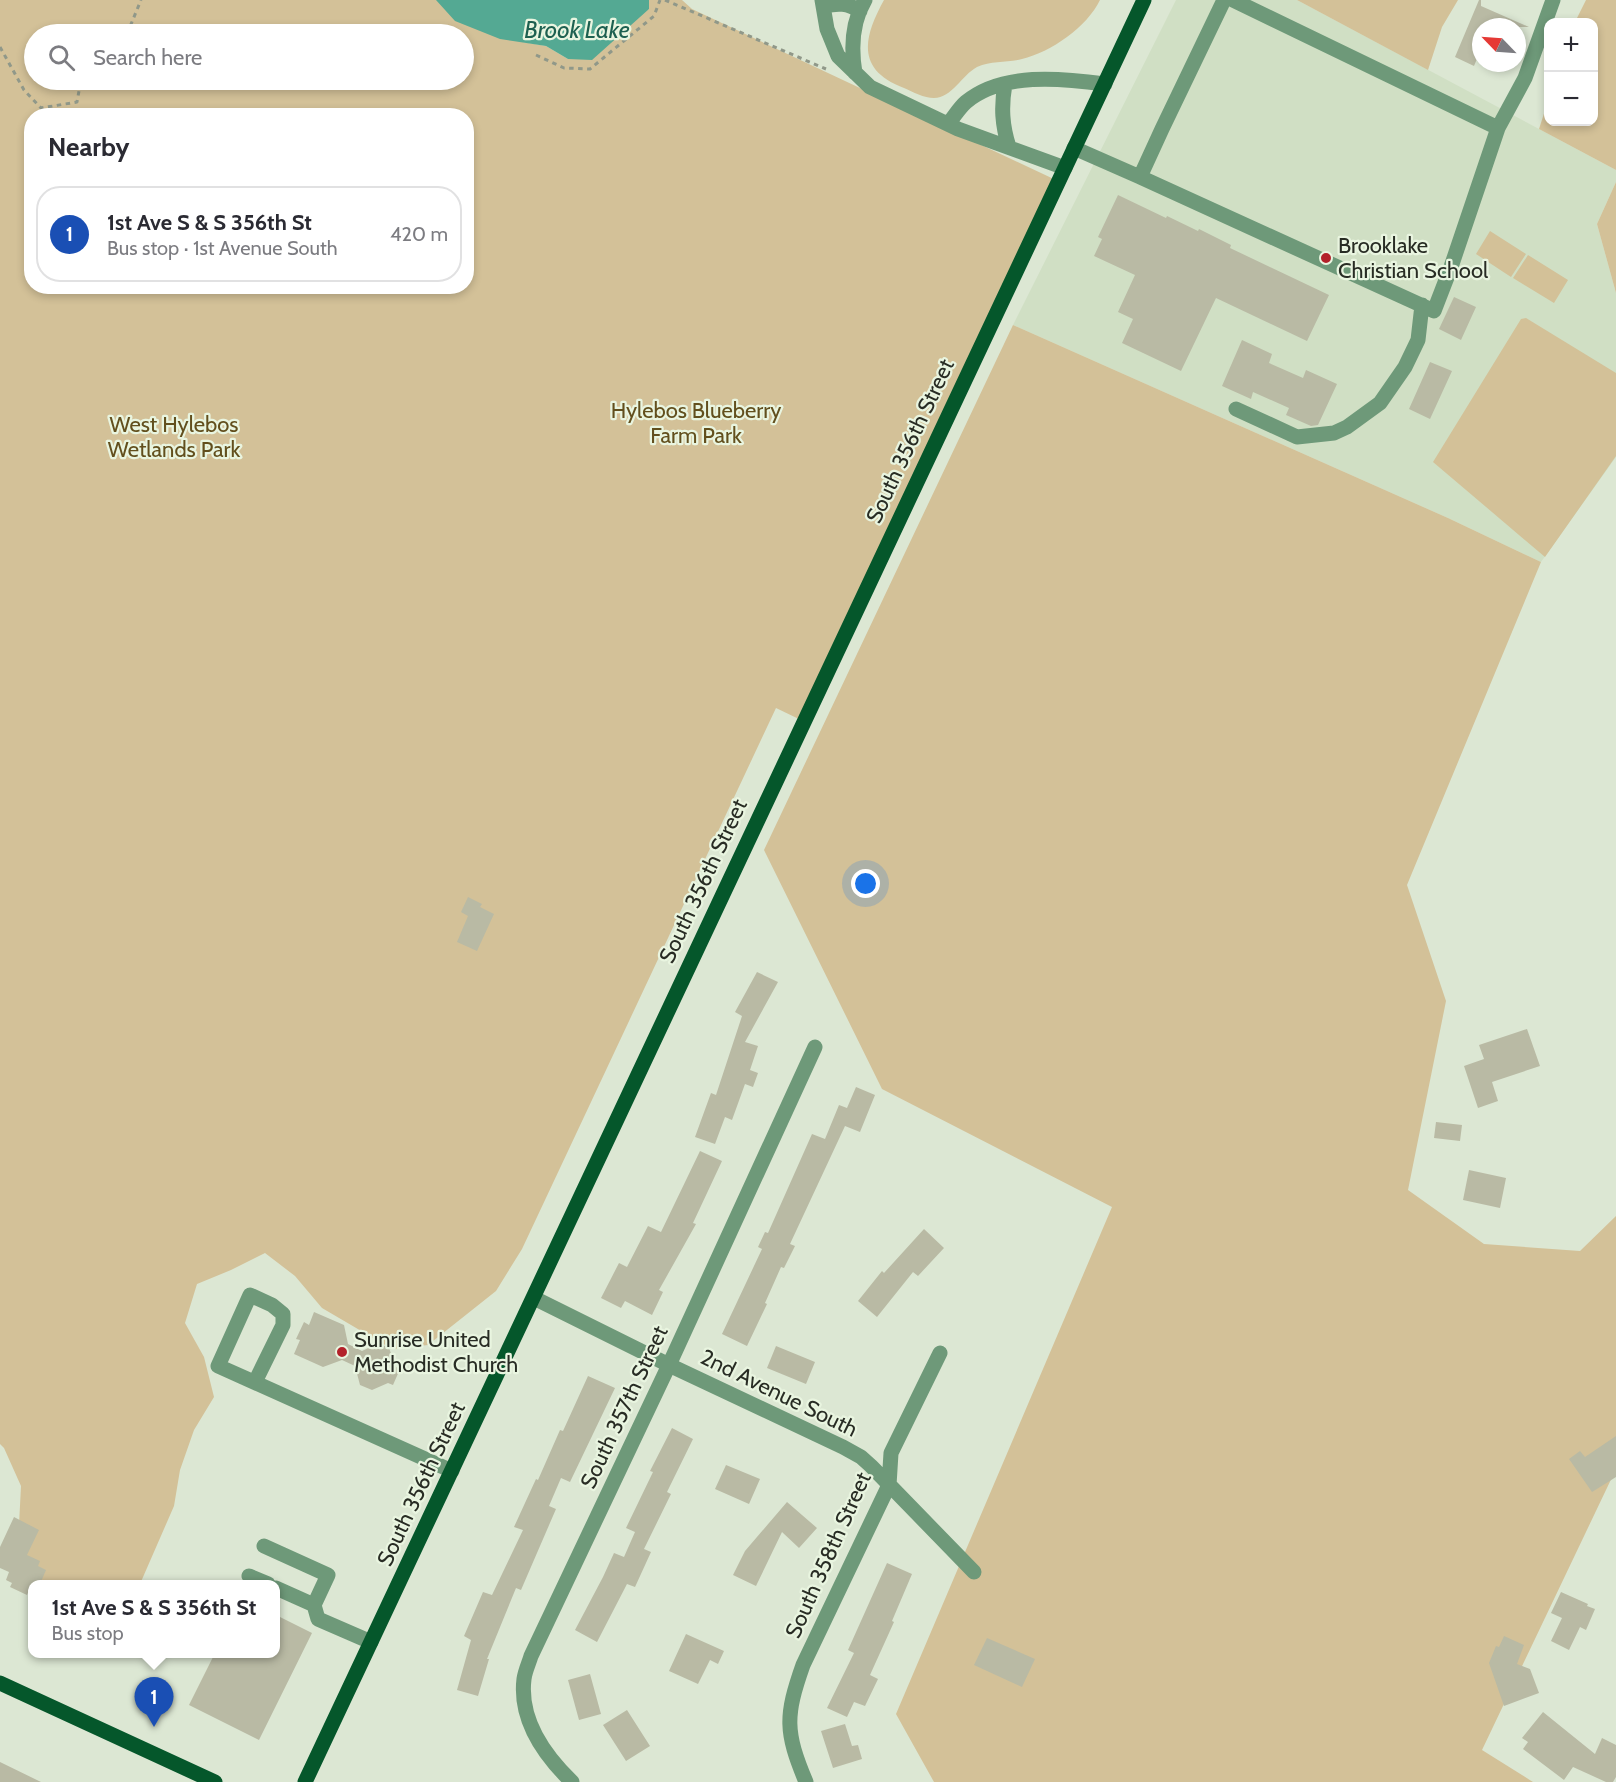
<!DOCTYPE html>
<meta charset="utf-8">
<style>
:root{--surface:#fff;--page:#f2f2f3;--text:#2b2b33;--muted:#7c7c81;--line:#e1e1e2;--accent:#b3212a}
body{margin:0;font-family:Cabin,sans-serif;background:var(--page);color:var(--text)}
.controls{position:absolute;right:18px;top:18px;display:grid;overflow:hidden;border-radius:12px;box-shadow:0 3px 9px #0003}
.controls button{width:54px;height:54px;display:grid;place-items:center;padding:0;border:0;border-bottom:2px solid var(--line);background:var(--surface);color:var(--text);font:30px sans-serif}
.compass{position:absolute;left:1472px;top:18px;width:54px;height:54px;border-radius:50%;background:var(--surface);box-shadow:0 3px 9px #0003;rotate:295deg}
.you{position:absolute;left:866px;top:884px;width:21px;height:21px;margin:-15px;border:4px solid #fff;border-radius:50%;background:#1a73e8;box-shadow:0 0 0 9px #1a73e833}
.badge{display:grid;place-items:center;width:39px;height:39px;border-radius:50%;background:var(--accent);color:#fff;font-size:20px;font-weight:700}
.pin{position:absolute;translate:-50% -50px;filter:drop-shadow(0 2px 3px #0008)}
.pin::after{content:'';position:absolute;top:32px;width:21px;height:18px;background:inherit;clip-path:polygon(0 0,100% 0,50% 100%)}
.popup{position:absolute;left:28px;top:1580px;width:252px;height:78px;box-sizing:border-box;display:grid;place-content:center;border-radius:12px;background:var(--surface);filter:drop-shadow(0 2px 4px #0005);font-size:20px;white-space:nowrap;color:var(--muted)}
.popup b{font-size:22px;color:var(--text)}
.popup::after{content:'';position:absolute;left:50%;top:100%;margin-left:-12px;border:12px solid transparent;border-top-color:var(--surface)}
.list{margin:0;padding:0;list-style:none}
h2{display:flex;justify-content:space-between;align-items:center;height:78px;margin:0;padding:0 24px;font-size:26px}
h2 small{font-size:20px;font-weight:400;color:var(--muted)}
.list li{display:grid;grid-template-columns:39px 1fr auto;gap:18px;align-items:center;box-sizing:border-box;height:96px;margin:0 12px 12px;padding:0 12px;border:2px solid var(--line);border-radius:24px}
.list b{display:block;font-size:22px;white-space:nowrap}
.list p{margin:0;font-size:20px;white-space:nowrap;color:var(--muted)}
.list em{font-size:20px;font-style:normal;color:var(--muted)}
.icon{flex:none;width:33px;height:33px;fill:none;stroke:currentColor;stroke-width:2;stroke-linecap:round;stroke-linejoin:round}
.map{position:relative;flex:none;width:1616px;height:1782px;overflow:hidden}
.search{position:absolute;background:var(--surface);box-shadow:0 3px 9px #0003;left:24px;top:24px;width:450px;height:66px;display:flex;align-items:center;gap:15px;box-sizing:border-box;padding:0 21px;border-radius:33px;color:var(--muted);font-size:22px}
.panel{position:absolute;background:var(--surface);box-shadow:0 3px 9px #0003;left:24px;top:108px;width:450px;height:186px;border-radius:24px}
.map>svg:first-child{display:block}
.built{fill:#d0dfc4}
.green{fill:#d3c198;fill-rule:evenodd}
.water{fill:#54a993}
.building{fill:#b9baa4}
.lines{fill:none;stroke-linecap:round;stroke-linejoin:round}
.path{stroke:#909889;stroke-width:3;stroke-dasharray:4.5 4.5;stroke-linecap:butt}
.minor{stroke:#6e9979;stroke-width:15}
.major{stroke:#05572b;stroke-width:15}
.poi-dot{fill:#b3212a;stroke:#e9f5e0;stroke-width:2}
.labels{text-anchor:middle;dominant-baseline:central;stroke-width:4.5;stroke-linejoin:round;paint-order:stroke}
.poi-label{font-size:22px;fill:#282c24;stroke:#e9f5e0;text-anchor:start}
.park-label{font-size:22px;fill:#624f1d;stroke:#e9f5e0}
.street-label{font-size:22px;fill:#282c24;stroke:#e9f5e0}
.water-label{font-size:24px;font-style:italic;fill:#1d6050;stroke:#e9f5e0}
</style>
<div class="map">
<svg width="1616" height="1782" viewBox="0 0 1616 1782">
<rect width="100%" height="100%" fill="#dce7d3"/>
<path class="built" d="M 1176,0 L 1297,0 L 1616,170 L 1616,182 L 1597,224 L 1616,293 L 1616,457 L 1541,562 L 1448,518 L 1013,325 Z"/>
<path class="green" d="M 0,0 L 542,0 L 523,42 L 546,46 L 568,59 L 649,9 L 649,0 L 682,0 L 692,9 L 1058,181 L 803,721 L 776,708 L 522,1249 L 496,1291 L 428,1345 L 392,1349 L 322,1308 L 295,1276 L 265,1253 L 231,1270 L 197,1284 L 185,1323 L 204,1357 L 214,1397 L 194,1430 L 180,1470 L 174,1506 L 140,1584 L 33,1584 L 19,1525 L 21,1486 L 4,1448 L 0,1444 ZM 34,34 L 464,34 L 464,80 L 34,80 ZM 32,116 L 466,116 L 466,286 L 32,286 Z
M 884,0 L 1100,0 C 1087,27 1051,52 1022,59 C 1007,63 992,60 977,67 C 962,75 952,98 934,98 C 924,98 913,92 904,88 C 856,70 863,38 884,0 Z
M 1297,0 L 1458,0 L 1442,27 L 1428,70 Z
M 1586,0 L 1616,0 L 1616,170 L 1539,129 L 1548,101 L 1548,122 L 1594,122 L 1594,22 L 1575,22 Z
M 1616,182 L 1616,293 L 1597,224 Z
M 1490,231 L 1526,254 L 1511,277 L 1476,254 Z
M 1528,255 L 1568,280 L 1554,303 L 1513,278 Z
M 1526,318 L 1616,373 L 1616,456 L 1545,557 L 1433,462 L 1521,319 Z
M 1013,325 L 1448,518 L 1541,562 L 1407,885 L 1446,1001 L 1408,1190 L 1484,1244 L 1580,1251 L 1616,1216 L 1616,1469 L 1482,1750 L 1533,1782 L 934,1782 L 896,1714 L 1112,1207 L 882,1089 L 764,850 Z"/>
<path class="water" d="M 436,0 L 649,0 L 649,9 L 592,60 L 568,59 L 546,46 L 500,39 L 455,21 Z"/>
<path class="building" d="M 1479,0 L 1481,0 L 1481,6 L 1529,27 L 1481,27 L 1481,49 L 1474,66 L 1455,57 Z
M 1118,195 L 1166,218 L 1167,216 L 1198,231 L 1199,229 L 1231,245 L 1230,248 L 1329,295 L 1307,341 L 1216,298 L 1181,371 L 1122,343 L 1133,319 L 1118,312 L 1135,275 L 1094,256 L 1102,239 L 1098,237 Z
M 1454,297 L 1476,307 L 1461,340 L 1439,329 Z
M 1242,340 L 1272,354 L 1269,363 L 1303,378 L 1306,370 L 1337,384 L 1318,425 L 1311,426 L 1286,415 L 1289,408 L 1253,392 L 1251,399 L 1222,386 Z
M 1430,362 L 1452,371 L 1430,419 L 1409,409 Z
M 468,897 L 482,904 L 480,907 L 494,914 L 477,951 L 457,942 L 468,916 L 461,912 Z
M 757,972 L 778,982 L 745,1042 L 758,1046 L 750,1070 L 758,1073 L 753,1087 L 745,1084 L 732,1120 L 725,1117 L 715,1144 L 695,1137 L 711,1093 L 716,1095 L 742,1016 L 735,1012 Z
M 1527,1029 L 1540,1066 L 1492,1082 L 1498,1101 L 1478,1108 L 1464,1066 L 1484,1059 L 1479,1045 Z
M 856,1087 L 875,1095 L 860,1132 L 845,1126 L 790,1244 L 795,1246 L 784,1268 L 781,1267 L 765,1303 L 767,1304 L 747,1346 L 722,1334 L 762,1249 L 758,1247 L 765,1232 L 768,1233 L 812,1134 L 825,1139 L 839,1105 L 847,1108 Z
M 1436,1122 L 1462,1125 L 1460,1141 L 1434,1138 Z
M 700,1151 L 722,1161 L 693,1223 L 696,1224 L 659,1290 L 663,1292 L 652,1315 L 625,1301 L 621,1308 L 601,1298 L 619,1263 L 627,1267 L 648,1226 L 661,1232 Z
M 1469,1170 L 1506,1178 L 1500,1208 L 1463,1200 Z
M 924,1229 L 944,1248 L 918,1276 L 913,1272 L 877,1317 L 858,1301 L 882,1271 L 884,1273 Z
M 314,1312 L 344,1325 L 348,1344 L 362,1351 L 379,1343 L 389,1348 L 396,1367 L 400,1369 L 393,1385 L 388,1383 L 372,1390 L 360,1385 L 355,1366 L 342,1360 L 323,1367 L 294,1354 L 300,1340 L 296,1339 L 304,1322 L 309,1325 Z
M 776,1346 L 815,1362 L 806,1384 L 767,1368 Z
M 588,1376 L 615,1388 L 570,1482 L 561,1478 L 549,1506 L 556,1509 L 521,1590 L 516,1588 L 487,1659 L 489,1659 L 478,1696 L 457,1690 L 471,1640 L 464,1636 L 483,1592 L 492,1595 L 523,1530 L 514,1527 L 536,1479 L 538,1480 L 560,1430 L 563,1431 Z
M 672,1428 L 693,1439 L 667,1492 L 671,1494 L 644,1549 L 651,1552 L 635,1587 L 627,1584 L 597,1642 L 575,1630 L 603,1577 L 614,1553 L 624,1557 L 635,1532 L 626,1528 L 653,1472 L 650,1471 Z
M 1616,1436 L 1616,1477 L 1592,1492 L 1569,1459 L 1580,1451 L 1585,1457 Z
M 726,1465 L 760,1479 L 749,1504 L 715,1489 Z
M 787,1502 L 817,1528 L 799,1548 L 782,1532 L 756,1586 L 733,1575 L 745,1551 Z
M 14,1517 L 39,1530 L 27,1555 L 40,1561 L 38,1566 L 46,1570 L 40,1584 L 33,1584 L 33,1592 L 29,1590 L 27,1595 L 10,1587 L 12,1583 L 6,1580 L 9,1572 L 0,1568 L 0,1547 Z
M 887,1563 L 912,1574 L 892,1621 L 894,1622 L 870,1675 L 878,1679 L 865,1706 L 854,1702 L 847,1717 L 827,1708 L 854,1653 L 848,1650 Z
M 1561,1592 L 1588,1604 L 1587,1606 L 1595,1609 L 1586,1630 L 1580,1627 L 1569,1650 L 1551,1641 L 1562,1618 L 1551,1613 Z
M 276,1615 L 312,1633 L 259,1740 L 189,1705 L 215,1653 L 276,1653 Z
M 686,1634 L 724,1651 L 718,1664 L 710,1660 L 698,1684 L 669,1671 Z
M 1504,1636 L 1524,1645 L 1517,1664 L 1530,1669 L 1539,1693 L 1504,1706 L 1489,1663 L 1496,1646 L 1499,1647 Z
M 987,1638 L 1035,1659 L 1022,1687 L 974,1665 Z
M 590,1674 L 601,1714 L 579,1720 L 568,1680 Z
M 627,1710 L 650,1746 L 626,1761 L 603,1725 Z
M 1543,1712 L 1595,1754 L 1602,1738 L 1616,1745 L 1616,1777 L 1613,1782 L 1606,1782 L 1573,1767 L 1564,1780 L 1523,1749 L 1528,1742 L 1522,1738 Z
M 845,1724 L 852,1746 L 858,1745 L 862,1759 L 833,1768 L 821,1731 Z
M 0,1762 L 41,1782 L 0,1782 Z"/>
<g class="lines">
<path class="path" d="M 665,0 L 826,69
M 127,34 L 141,0
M 0,47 L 24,90 L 41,108 L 77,102 L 81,80
M 536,55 L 564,68 L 590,69 L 654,16 L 660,0"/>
<path class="minor" d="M 822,0 L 827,29 L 838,56 L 870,87 L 958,129 L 1065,168
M 1233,0 L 1498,128 L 1525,78 L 1553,0
M 824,6 C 839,3 847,3 860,11
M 855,73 C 851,49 852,22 865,0
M 1005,84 C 1001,107 1002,125 1009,147
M 948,124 C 954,117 959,108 966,102 C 1002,72 1061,78 1105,84
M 1074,148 L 1140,177 L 1162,129 L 1224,0
M 1140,177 L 1434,311 L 1451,267 L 1498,128
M 1236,409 L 1297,437 L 1334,433 L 1347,427 L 1380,403 L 1405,367 L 1418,340 L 1422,305
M 534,1298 L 669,1365 L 843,1447 L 861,1457 L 871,1466 L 974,1572
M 255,1382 L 283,1325 L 283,1314 L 272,1305 L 250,1295 L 218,1366 L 452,1471
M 264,1546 L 328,1575 L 314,1605 L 318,1619 L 371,1642
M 249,1576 L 268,1584
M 276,1588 L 314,1605
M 572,1782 C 544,1755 519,1720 524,1679 C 525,1671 529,1663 531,1656 L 669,1365 L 815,1047
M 806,1782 C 785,1732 785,1716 803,1665 L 889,1485 L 891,1453 L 940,1353"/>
<path class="major" d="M 0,1683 L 215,1782
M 305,1782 C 586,1189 863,593 1144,0"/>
</g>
<g class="poi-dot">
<circle cx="1326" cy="258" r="6"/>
<circle cx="342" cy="1352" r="6"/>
</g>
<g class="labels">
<g class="poi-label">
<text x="1338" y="245">Brooklake<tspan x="1338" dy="25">Christian School</tspan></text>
<text x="354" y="1339">Sunrise United<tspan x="354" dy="25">Methodist Church</tspan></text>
</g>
<g class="park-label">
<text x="696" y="410">Hylebos Blueberry<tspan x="696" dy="25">Farm Park</tspan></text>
<text x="174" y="424">West Hylebos<tspan x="174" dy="25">Wetlands Park</tspan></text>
</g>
<g class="street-label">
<text transform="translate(910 441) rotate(-65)">South 356th Street</text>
<text transform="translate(703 881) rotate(-65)">South 356th Street</text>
<text transform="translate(779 1393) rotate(26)">2nd Avenue South</text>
<text transform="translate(624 1407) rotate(-65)">South 357th Street</text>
<text transform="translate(421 1484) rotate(-65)">South 356th Street</text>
<text transform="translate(828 1555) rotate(-66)">South 358th Street</text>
</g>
<g class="water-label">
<text x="577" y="29">Brook Lake</text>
</g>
</g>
</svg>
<div class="controls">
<button>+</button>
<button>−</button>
</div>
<svg class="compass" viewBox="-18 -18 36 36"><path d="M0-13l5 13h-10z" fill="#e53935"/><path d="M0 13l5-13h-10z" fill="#7c7c81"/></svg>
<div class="you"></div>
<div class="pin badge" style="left:154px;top:1727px;background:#1a4fb4">1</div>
<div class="popup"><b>1st Ave S &amp; S 356th St</b>Bus stop</div>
<div class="search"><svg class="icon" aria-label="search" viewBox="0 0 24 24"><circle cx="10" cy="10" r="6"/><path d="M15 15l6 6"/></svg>Search here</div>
<section class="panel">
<h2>Nearby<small></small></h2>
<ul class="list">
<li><span class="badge" style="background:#1a4fb4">1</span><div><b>1st Ave S &amp; S 356th St</b><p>Bus stop · 1st Avenue South</p></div><em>420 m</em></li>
</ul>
</section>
</div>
